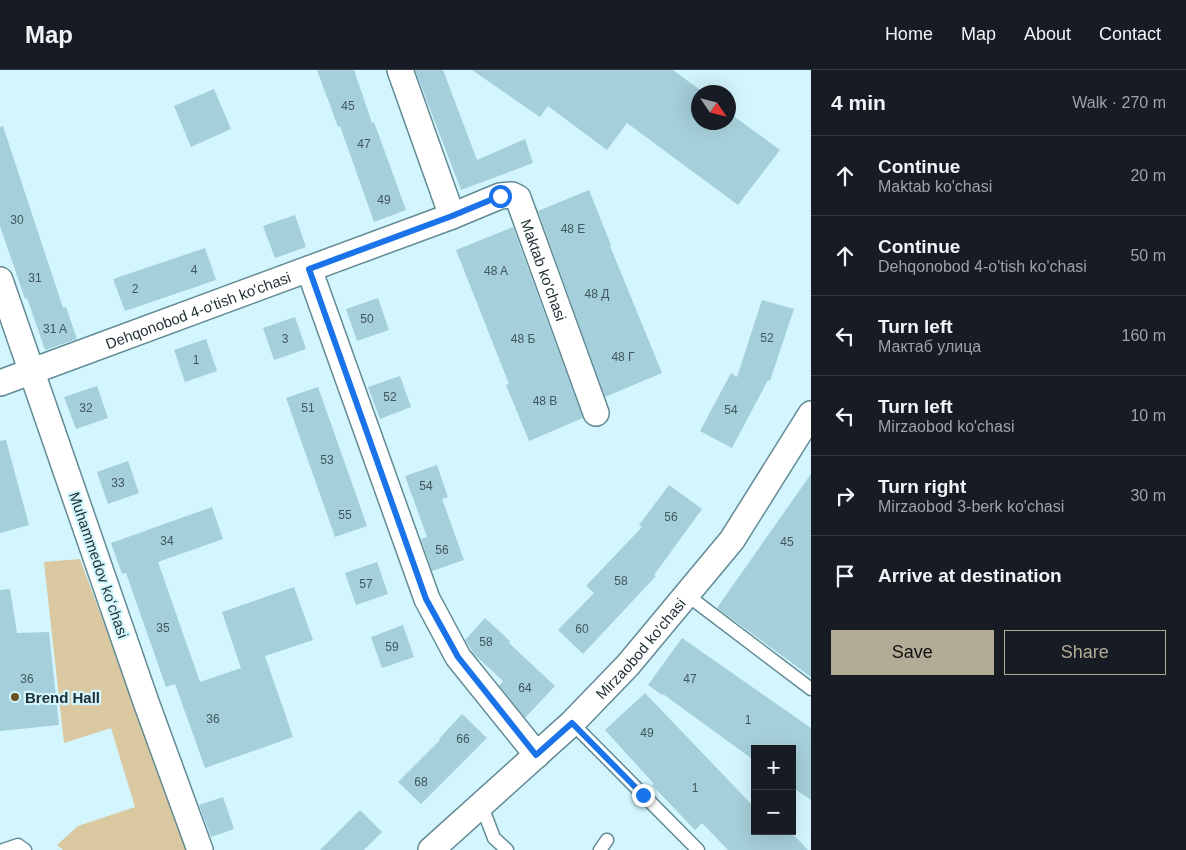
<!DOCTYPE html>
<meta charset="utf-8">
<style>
:root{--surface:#171b24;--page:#20242c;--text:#f1f3f6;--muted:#9ea1a6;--line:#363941;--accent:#b2ab96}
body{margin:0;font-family:Arial,sans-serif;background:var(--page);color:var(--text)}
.controls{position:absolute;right:15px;bottom:15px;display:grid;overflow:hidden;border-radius:0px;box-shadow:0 5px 20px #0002}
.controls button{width:45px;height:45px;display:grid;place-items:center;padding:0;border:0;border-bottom:1px solid var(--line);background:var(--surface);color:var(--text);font:25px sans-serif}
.compass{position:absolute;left:691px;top:15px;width:45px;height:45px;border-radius:50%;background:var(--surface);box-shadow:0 5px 20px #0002;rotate:125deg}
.stop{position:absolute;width:15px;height:15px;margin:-11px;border:4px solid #1a73e8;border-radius:50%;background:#fff}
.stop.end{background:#1a73e8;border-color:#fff;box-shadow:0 1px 5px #0008}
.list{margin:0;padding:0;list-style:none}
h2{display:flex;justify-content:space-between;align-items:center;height:65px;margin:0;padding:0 20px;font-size:21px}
h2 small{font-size:16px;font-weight:400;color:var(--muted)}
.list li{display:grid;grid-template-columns:32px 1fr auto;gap:15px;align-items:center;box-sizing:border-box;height:80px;padding:0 20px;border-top:1px solid var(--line)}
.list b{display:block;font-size:19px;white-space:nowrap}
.list p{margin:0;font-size:16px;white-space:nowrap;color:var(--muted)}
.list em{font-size:16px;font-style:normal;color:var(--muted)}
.actions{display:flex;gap:10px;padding:15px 20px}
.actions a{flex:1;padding:11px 0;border:1px solid var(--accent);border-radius:0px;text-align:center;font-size:18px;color:var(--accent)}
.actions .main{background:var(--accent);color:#111}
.icon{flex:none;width:28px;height:28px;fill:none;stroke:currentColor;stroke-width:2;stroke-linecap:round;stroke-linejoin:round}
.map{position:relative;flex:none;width:811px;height:780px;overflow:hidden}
header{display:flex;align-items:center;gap:30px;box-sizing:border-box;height:70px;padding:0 25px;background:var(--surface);border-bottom:1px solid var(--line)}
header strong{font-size:24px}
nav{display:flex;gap:28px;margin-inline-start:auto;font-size:18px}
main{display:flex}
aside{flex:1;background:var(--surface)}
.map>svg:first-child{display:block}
.green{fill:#dac9a0}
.building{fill:#a5cfda}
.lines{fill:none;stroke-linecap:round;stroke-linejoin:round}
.lane-casing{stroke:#628a95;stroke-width:15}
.street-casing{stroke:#628a95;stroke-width:28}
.lane{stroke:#fff;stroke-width:12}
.street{stroke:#fff;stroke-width:25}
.route{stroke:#1a73e8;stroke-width:6}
.poi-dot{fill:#665321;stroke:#d3f5fe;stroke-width:2}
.labels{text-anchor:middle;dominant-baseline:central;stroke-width:4.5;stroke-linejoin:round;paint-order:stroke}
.number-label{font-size:12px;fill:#40575d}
.street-label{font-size:15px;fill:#1e2f33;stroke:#d3f5fe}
.poi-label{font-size:15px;font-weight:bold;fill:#1e2f33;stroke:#d3f5fe;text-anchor:start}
</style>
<header>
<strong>Map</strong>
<nav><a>Home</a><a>Map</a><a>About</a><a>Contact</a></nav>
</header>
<main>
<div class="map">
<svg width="811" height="780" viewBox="0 0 811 780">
<rect width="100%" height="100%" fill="#d3f5fe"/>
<path class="green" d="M 80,489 L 188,780 L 63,780 L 57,775 L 78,756 L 135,737 L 111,658 L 64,673 L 44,492 Z"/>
<path class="building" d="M 317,0 L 354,0 L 372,53 L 374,52 L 406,140 L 374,152 L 340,56 L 338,57 Z
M 415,0 L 443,0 L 477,90 L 525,69 L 533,93 L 461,120 Z
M 472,0 L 673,0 L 703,22 L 698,22 L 698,52 L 728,52 L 728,42 L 780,80 L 738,135 L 627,53 L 607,80 L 548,36 L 540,47 Z
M 214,19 L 231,59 L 191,77 L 174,36 Z
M 3,56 L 63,238 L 66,237 L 77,269 L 45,280 L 27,228 L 25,229 L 0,156 L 0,57 Z
M 589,120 L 611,175 L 610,176 L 662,303 L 605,327 L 538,141 Z
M 295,145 L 306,177 L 275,188 L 263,156 Z
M 513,157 L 583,348 L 529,371 L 506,315 L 509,314 L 456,180 Z
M 205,178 L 216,210 L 125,241 L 113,209 Z
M 378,228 L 389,260 L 357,271 L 346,239 Z
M 762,230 L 794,239 L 770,311 L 768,310 L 732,378 L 700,361 L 731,303 L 737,307 Z
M 295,247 L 306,279 L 274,290 L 263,258 Z
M 206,269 L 217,301 L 185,312 L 174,280 Z
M 400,306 L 411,337 L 380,349 L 368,317 Z
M 97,316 L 108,348 L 76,359 L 64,327 Z
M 318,317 L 367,456 L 335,467 L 286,328 Z
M 6,370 L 29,455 L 0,463 L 0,371 Z
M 128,391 L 139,423 L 108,434 L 97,402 Z
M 437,395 L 448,427 L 442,429 L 464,490 L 432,501 L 421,469 L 427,467 L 405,406 Z
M 811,404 L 811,607 L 717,538 Z
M 669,415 L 702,439 L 654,505 L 656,506 L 583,584 L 558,560 L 594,523 L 586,516 L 642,457 L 639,455 Z
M 212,437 L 223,469 L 158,492 L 200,612 L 241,598 L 222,542 L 294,517 L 313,570 L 265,586 L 293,667 L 205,698 L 175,614 L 166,617 L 126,503 L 122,504 L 111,473 Z
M 377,492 L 388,524 L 356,535 L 345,503 Z
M 10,519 L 17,563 L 49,562 L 59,655 L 0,661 L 0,520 Z
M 485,548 L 510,571 L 509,573 L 555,616 L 525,648 L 499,616 L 503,611 L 474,584 L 465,570 Z
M 403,555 L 414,587 L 382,598 L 371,567 Z
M 682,568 L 811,658 L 811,730 L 792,717 L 792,679 L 755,679 L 755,691 L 663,624 L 662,625 L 648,615 Z
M 645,623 L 755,738 L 755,761 L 790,761 L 808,780 L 728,780 L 702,753 L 695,760 L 652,715 L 654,714 L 605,660 Z
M 462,644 L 487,668 L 421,734 L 398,712 L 440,670 L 439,669 Z
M 223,727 L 234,759 L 211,767 L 199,735 Z
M 360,740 L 382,762 L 364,780 L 320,780 Z"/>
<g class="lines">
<g class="lane-casing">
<path id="lane" d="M 687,525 L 811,619
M 572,653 L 698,780
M 481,734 L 494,768 L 507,780
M 3,780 L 18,775 L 25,780
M 600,780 L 607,770"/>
</g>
<g class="street-casing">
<g id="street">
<path d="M 400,0 L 452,146"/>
<path d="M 309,199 L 427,529 L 458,587 L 537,685"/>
<path d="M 0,210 L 146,632 L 200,780"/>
<path id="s1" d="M 0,313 L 452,146 L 500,126 L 512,125 L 518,128 L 596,343"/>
<path id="s2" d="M 431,780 L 572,653 L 628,595 L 732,470 L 811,344"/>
</g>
</g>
<use href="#lane" class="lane"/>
<use href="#street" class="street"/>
</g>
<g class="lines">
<path class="route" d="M 500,126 L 452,146 L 309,199 L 426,529 L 458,587 L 536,685 L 572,653 L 643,725"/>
</g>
<circle class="poi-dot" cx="15" cy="627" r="5"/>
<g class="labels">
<g class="number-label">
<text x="348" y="36">45</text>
<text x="364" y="74">47</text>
<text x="384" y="130">49</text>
<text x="17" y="150">30</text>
<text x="573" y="159">48 Е</text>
<text x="194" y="200">4</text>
<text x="496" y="201">48 A</text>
<text x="35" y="208">31</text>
<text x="135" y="219">2</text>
<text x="597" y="224">48 Д</text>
<text x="367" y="249">50</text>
<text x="55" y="259">31 A</text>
<text x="767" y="268">52</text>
<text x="285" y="269">3</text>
<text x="523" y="269">48 Б</text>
<text x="623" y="287">48 Г</text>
<text x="196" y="290">1</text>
<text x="390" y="327">52</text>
<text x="545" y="331">48 В</text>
<text x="86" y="338">32</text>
<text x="308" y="338">51</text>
<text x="731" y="340">54</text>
<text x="327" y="390">53</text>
<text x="118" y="413">33</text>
<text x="426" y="416">54</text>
<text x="345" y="445">55</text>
<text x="671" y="447">56</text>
<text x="167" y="471">34</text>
<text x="787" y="472">45</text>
<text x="442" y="480">56</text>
<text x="621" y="511">58</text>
<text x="366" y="514">57</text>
<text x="163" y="558">35</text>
<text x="582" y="559">60</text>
<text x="486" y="572">58</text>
<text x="392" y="577">59</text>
<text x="27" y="609">36</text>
<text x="690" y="609">47</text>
<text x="525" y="618">64</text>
<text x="213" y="649">36</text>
<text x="748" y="650">1</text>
<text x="647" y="663">49</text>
<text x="463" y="669">66</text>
<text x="421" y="712">68</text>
<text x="695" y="718">1</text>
</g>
<g class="street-label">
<text stroke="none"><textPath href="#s1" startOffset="629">Maktab ko'chasi</textPath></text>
<text stroke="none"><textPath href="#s1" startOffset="211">Dehqonobod 4-o'tish ko'chasi</textPath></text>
<text transform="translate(99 495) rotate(71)">Muhammedov koʻchasi</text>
<text stroke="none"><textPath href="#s2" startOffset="291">Mirzaobod ko'chasi</textPath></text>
</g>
<g class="poi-label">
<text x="25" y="627">Brend Hall</text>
</g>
</g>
</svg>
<div class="controls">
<button>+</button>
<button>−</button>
</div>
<svg class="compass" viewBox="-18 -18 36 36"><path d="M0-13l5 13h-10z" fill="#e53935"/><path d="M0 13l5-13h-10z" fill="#9ea1a6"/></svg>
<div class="stop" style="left:500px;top:126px"></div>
<div class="stop end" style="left:643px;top:725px"></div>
</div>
<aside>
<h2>4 min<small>Walk · 270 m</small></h2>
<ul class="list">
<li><svg class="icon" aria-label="ahead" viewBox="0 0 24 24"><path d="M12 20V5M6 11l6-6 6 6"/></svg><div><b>Continue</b><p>Maktab ko'chasi</p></div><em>20 m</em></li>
<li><svg class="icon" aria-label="ahead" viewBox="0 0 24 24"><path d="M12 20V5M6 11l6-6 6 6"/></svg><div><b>Continue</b><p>Dehqonobod 4-o'tish ko'chasi</p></div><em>50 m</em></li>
<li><svg class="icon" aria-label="left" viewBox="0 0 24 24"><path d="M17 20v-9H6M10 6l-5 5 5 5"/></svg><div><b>Turn left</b><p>Мактаб улица</p></div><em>160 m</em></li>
<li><svg class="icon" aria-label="left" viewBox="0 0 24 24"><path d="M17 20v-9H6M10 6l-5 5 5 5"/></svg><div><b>Turn left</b><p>Mirzaobod ko'chasi</p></div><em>10 m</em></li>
<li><svg class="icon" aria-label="right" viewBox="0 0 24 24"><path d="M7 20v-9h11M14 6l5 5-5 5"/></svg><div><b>Turn right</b><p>Mirzaobod 3-berk ko'chasi</p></div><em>30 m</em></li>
<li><svg class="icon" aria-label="arrive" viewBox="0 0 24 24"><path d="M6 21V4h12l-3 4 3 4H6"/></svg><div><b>Arrive at destination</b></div></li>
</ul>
<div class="actions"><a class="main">Save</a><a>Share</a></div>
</aside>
</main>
